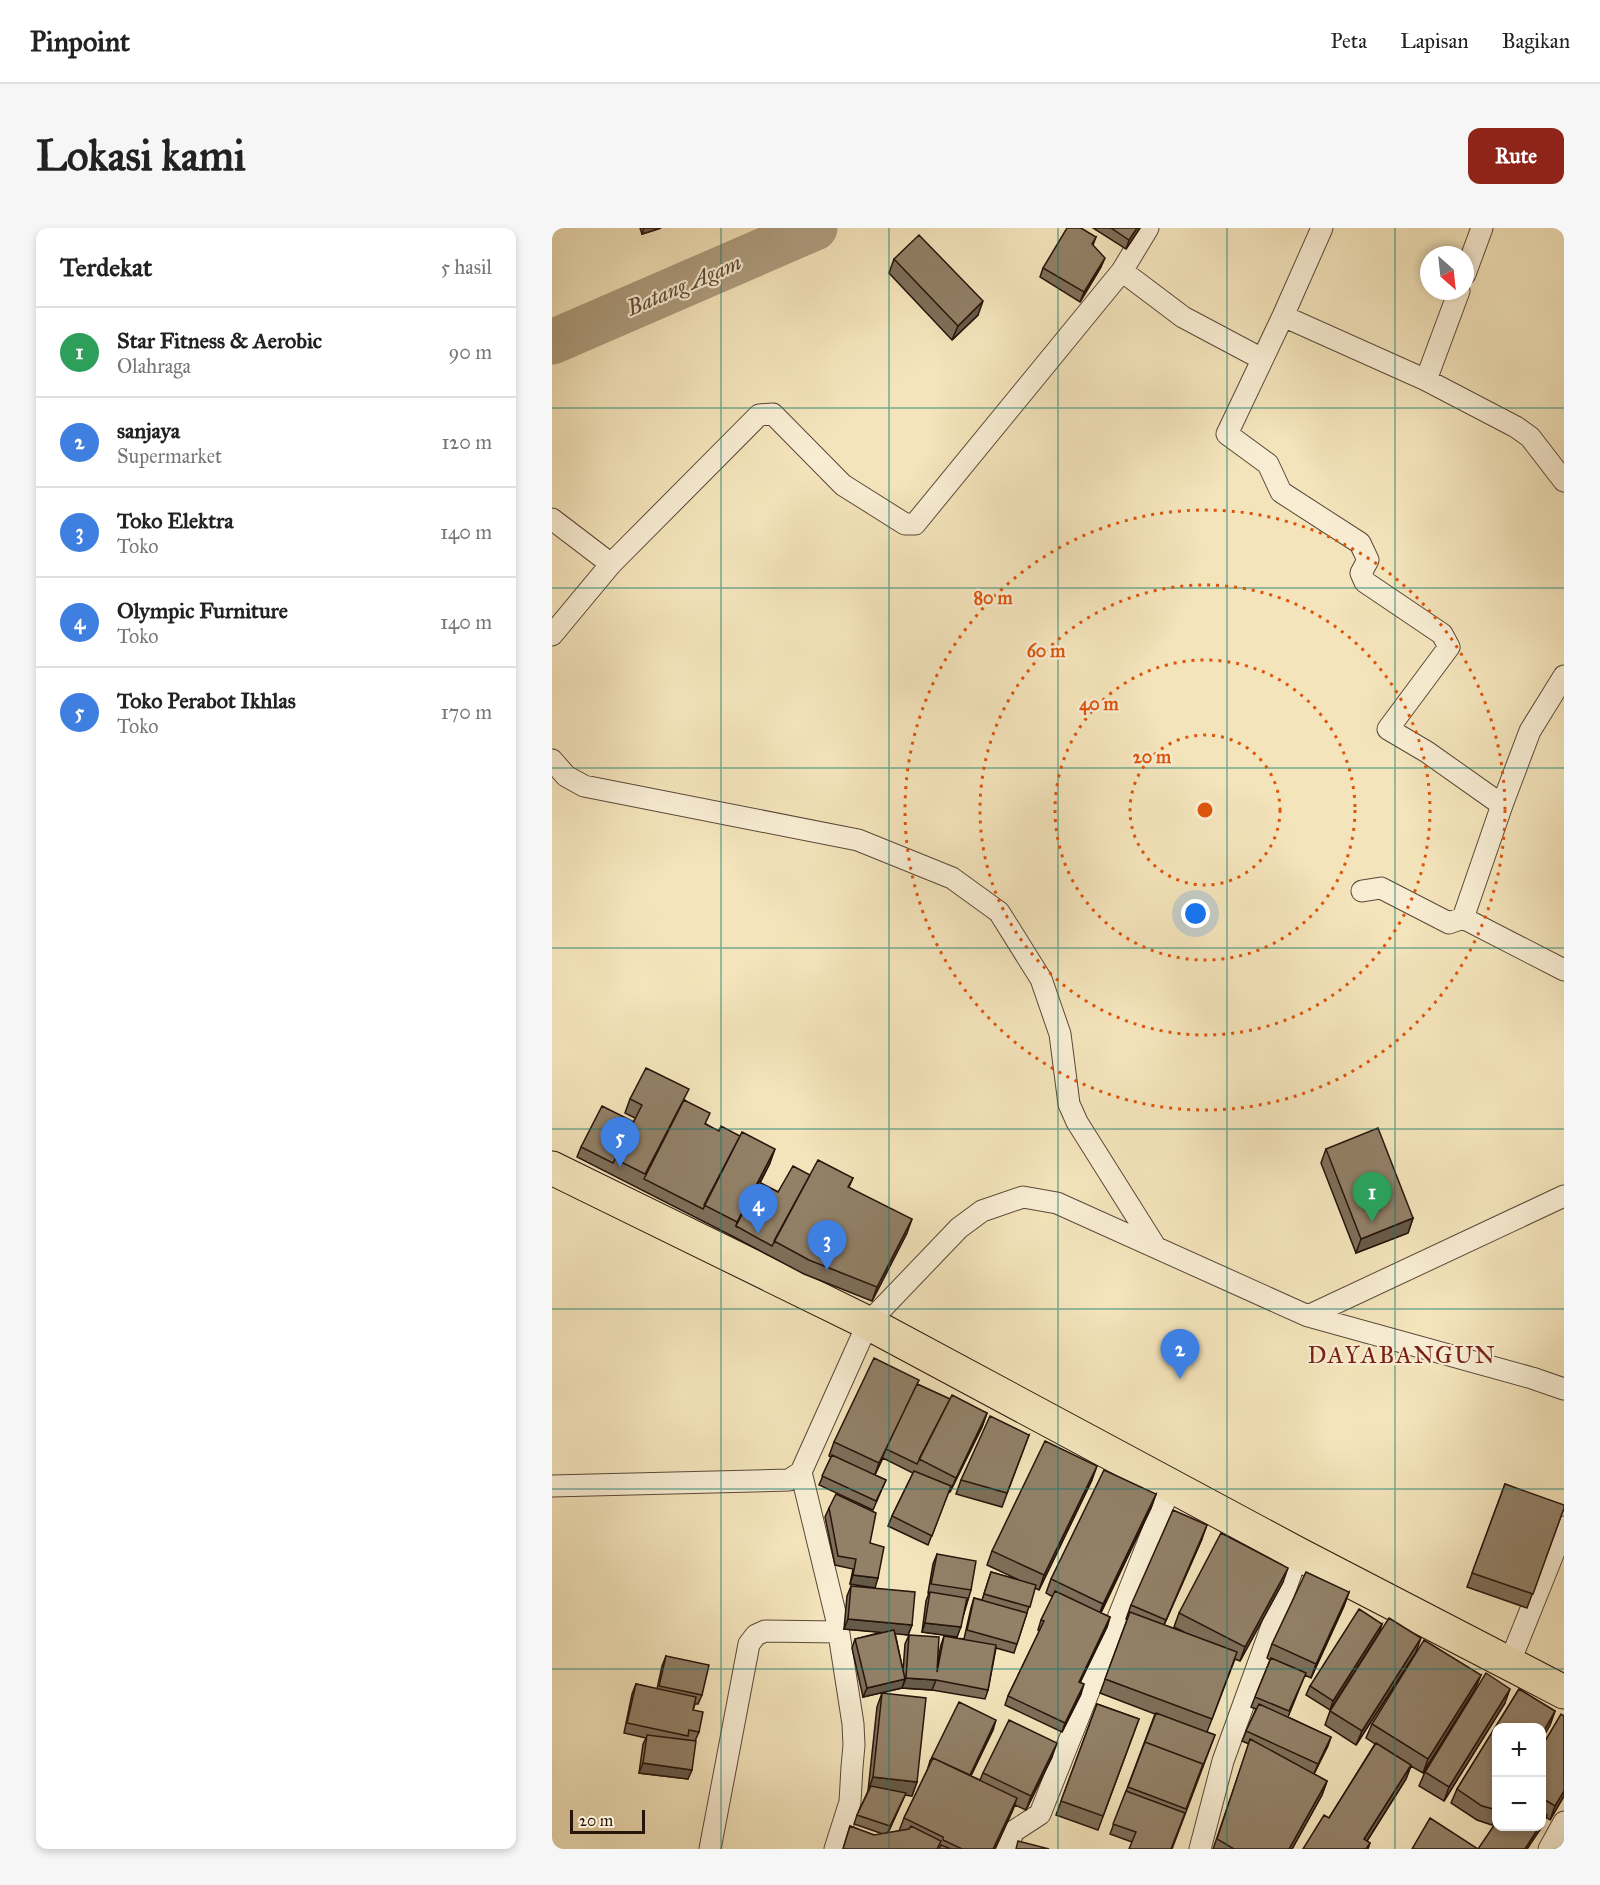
<!DOCTYPE html>
<html lang="id">
<meta charset="utf-8">
<style>
:root{--surface:#fff;--page:#f6f6f6;--text:#222;--muted:#767676;--line:#e0e0e0;--accent:#8f2418}
body{margin:0;font-family:"IM FELL Great Primer",serif;background:var(--page);color:var(--text)}
.controls{position:absolute;right:18px;bottom:18px;display:grid;overflow:hidden;border-radius:12px;box-shadow:0 3px 9px #0003}
.controls button{width:54px;height:54px;display:grid;place-items:center;padding:0;border:0;border-bottom:2px solid var(--line);background:var(--surface);color:var(--text);font:30px sans-serif}
.compass{position:absolute;left:868px;top:18px;width:54px;height:54px;border-radius:50%;background:var(--surface);box-shadow:0 3px 9px #0003;rotate:153deg}
.scale{position:absolute;left:18px;bottom:15px;width:75px;box-sizing:border-box;padding-left:6px;border:3px solid #27140b;border-top:0;font-size:16px;line-height:21px;white-space:nowrap;color:#27140b;-webkit-text-stroke:4px #f8edd3;paint-order:stroke}
.you{position:absolute;left:644px;top:686px;width:21px;height:21px;margin:-15px;border:4px solid #fff;border-radius:50%;background:#1a73e8;box-shadow:0 0 0 9px #1a73e833}
.badge{display:grid;place-items:center;width:39px;height:39px;border-radius:50%;background:var(--accent);color:#fff;font-size:20px;font-weight:700}
.pin{position:absolute;translate:-50% -50px;filter:drop-shadow(0 2px 3px #0008)}
.pin::after{content:'';position:absolute;top:32px;width:21px;height:18px;background:inherit;clip-path:polygon(0 0,100% 0,50% 100%)}
.list{margin:0;padding:0;list-style:none}
h2{display:flex;justify-content:space-between;align-items:center;height:78px;margin:0;padding:0 24px;font-size:26px}
h2 small{font-size:20px;font-weight:400;color:var(--muted)}
.list li{display:grid;grid-template-columns:39px 1fr auto;gap:18px;align-items:center;box-sizing:border-box;height:90px;padding:0 24px;border-top:2px solid var(--line)}
.list b{display:block;font-size:22px;white-space:nowrap}
.list p{margin:0;font-size:20px;white-space:nowrap;color:var(--muted)}
.list em{font-size:20px;font-style:normal;color:var(--muted)}
.map{position:relative;flex:none;width:1012px;height:1621px;overflow:hidden;border-radius:12px}
header{display:flex;align-items:center;gap:36px;box-sizing:border-box;height:84px;padding:0 30px;background:var(--surface);border-bottom:2px solid var(--line)}
header strong{font-size:28px}
nav{display:flex;gap:33px;margin-inline-start:auto;font-size:21px}
.intro{display:flex;align-items:center;justify-content:space-between;box-sizing:border-box;height:144px;padding:0 36px}
h1{margin:0;font-size:42px}
.button{padding:15px 27px;border-radius:12px;background:var(--accent);color:#fff;font-size:21px;font-weight:700}
main{display:flex;gap:36px;padding:0 36px}
aside{flex:1;background:var(--surface);border-radius:12px;box-shadow:0 3px 9px #0003}
.map>svg:first-child{display:block}
.lines{fill:none;stroke-linecap:round;stroke-linejoin:round}
.river{stroke:#ae9d7f;stroke-width:45}
.minor-casing{stroke:#5a4837;stroke-width:23}
.primary-casing{stroke:#27140b;stroke-width:35}
.minor{stroke:#f8edd3;stroke-width:21}
.primary{stroke:#f4e4bb;stroke-width:33}
.wall{fill:#7e6e59;stroke:#27140b;stroke-width:1.5}
.shaded-wall{fill:#665a48;stroke:#27140b;stroke-width:1.5}
.building{fill:#928067;stroke:#27140b;stroke-width:1.5}
.grid{fill:none;stroke:#0f766e;stroke-width:1.5;stroke-opacity:0.55}
.ring{fill:none;stroke:#de560c;stroke-width:3;stroke-dasharray:3 6}
.labels{text-anchor:middle;dominant-baseline:central;stroke-width:4.5;stroke-linejoin:round;paint-order:stroke}
.water-label{font-size:22px;font-style:italic;fill:#5d4b39;stroke:#f8edd3}
.quarter-label{font-size:24px;letter-spacing:1.5px;fill:#7a1f14;stroke:#f8edd3}
.centre{fill:#de560c;stroke:#f8edd3;stroke-width:3}
.ring-label{font-size:18px;text-anchor:middle;font-weight:bold;fill:#de560c;stroke:#f8edd3;stroke-width:4.5;stroke-linejoin:round;paint-order:stroke}
</style>
<header>
<strong>Pinpoint</strong>
<nav><a>Peta</a><a>Lapisan</a><a>Bagikan</a></nav>
</header>
<div class="intro"><h1>Lokasi kami</h1><a class="button">Rute</a></div>
<main>
<aside>
<h2>Terdekat<small>5 hasil</small></h2>
<ul class="list">
<li><span class="badge" style="background:#2e9e5b">1</span><div><b>Star Fitness &amp; Aerobic</b><p>Olahraga</p></div><em>90 m</em></li>
<li><span class="badge" style="background:#3f7fe0">2</span><div><b>sanjaya</b><p>Supermarket</p></div><em>120 m</em></li>
<li><span class="badge" style="background:#3f7fe0">3</span><div><b>Toko Elektra</b><p>Toko</p></div><em>140 m</em></li>
<li><span class="badge" style="background:#3f7fe0">4</span><div><b>Olympic Furniture</b><p>Toko</p></div><em>140 m</em></li>
<li><span class="badge" style="background:#3f7fe0">5</span><div><b>Toko Perabot Ikhlas</b><p>Toko</p></div><em>170 m</em></li>
</ul>
</aside>
<div class="map">
<svg width="1012" height="1621" viewBox="0 0 1012 1621">
<rect width="100%" height="100%" fill="#f4e4bb"/>
<filter id="stains"><feTurbulence type="fractalNoise" baseFrequency=".00333" numOctaves="4"/><feColorMatrix values="0 0 0 0 .2 0 0 0 0 .09 0 0 0 0 .02 0 0 0 .5 -.17"/></filter>
<radialGradient id="worn" r=".72"><stop offset=".6" stop-color="#630" stop-opacity="0"/><stop offset="1" stop-color="#630" stop-opacity=".3"/></radialGradient>
<g class="lines">
<path class="river" d="M 0,114 L 263,0"/>
<g class="minor-casing">
<path id="minor" d="M 770,0 L 731,88 L 675,206 L 716,236 L 729,264 L 808,315 L 816,332 L 809,345 L 813,354 L 890,406 L 897,419 L 836,501 L 875,524 L 950,577
M 570,43 L 631,89 L 710,131
M 913,46 L 930,0
M 731,88 L 874,152 L 964,199 L 978,209 L 1012,253
M 874,152 L 907,63
M 0,291 L 59,336 L 207,187 L 221,186 L 291,257 L 353,296 L 363,296 L 570,43 L 596,0
M 0,407 L 59,336
M 0,532 L 14,548 L 32,558 L 306,612 L 400,650 L 447,684 L 489,751 L 508,806 L 517,876 L 525,894 L 603,1018
M 810,663 L 829,660 L 897,695 L 911,690 L 1012,742
M 911,690 L 950,577 L 978,503 L 1012,448
M 756,1088 L 980,1150 L 1012,1161
M 0,1258 L 237,1252 L 249,1244
M 957,1436 L 1012,1299
M 158,1621 L 197,1416 L 204,1407 L 213,1403 L 286,1404
M 283,1621 L 298,1574 L 300,1539 L 302,1517 L 301,1496 L 285,1393 L 249,1244 L 316,1095 L 407,1000 L 430,983 L 471,969 L 505,975 L 756,1088 L 1012,968
M 454,1621 L 462,1603 L 488,1586 L 619,1257
M 648,1621 L 671,1533 L 746,1326
M 997,1621 L 1012,1594"/>
</g>
<g class="primary-casing">
<path id="primary" d="M 0,940 L 316,1095 L 746,1326 L 1012,1464"/>
</g>
<use href="#minor" class="minor"/>
<use href="#primary" class="primary"/>
</g>
<path class="wall" d="M 88,0 L 109,0 L 90,6 Z
M 541,0 L 588,0 L 574,21 Z
M 544,9 L 541,17 L 549,39 L 528,74 L 488,49 L 491,40 Z
M 342,31 L 426,87 L 400,112 L 337,45 Z
M 78,871 L 133,872 L 154,896 L 218,935 L 208,955 L 226,964 L 258,947 L 301,950 L 297,959 L 355,1005 L 320,1073 L 252,1046 L 180,1008 L 25,929 L 29,919 L 82,894 L 83,890 L 73,885 Z
M 774,921 L 861,990 L 856,1005 L 804,1025 L 769,935 Z
M 365,1156 L 398,1171 L 435,1185 L 430,1199 L 398,1264 L 397,1263 L 376,1317 L 336,1298 L 340,1288 L 361,1245 L 331,1230 L 323,1247 L 334,1252 L 321,1282 L 267,1257 L 279,1229 L 277,1228 L 282,1214 Z
M 477,1207 L 450,1279 L 404,1266 L 409,1252 Z
M 540,1252 L 487,1362 L 483,1360 L 462,1425 L 444,1420 L 436,1462 L 433,1471 L 380,1462 L 350,1460 L 350,1459 L 350,1460 L 311,1469 L 300,1420 L 303,1411 L 330,1404 L 292,1401 L 295,1368 L 299,1358 L 360,1397 L 356,1407 L 343,1405 L 351,1443 L 353,1416 L 357,1407 L 386,1432 L 389,1417 L 392,1408 L 412,1411 L 419,1380 L 422,1370 L 430,1372 L 439,1344 L 467,1352 L 435,1337 L 440,1323 Z
M 953,1256 L 1012,1280 L 975,1380 L 915,1359 Z
M 604,1266 L 599,1280 L 549,1385 L 558,1389 L 555,1399 L 528,1454 L 529,1466 L 510,1504 L 453,1477 L 456,1468 L 488,1402 L 486,1402 L 489,1392 L 501,1369 L 494,1365 L 499,1351 Z
M 277,1280 L 318,1315 L 323,1360 L 298,1356 L 301,1341 L 283,1337 L 273,1289 Z
M 650,1311 L 612,1397 L 632,1404 L 622,1399 L 627,1385 L 731,1354 L 688,1433 L 683,1431 L 655,1504 L 663,1507 L 620,1621 L 580,1614 L 558,1606 L 603,1486 L 548,1465 L 575,1392 L 574,1391 L 579,1377 Z
M 385,1326 L 419,1362 L 405,1409 L 370,1404 L 374,1373 L 377,1365 L 376,1365 L 381,1336 Z
M 797,1364 L 792,1378 L 759,1450 L 753,1447 L 736,1489 L 779,1509 L 762,1546 L 775,1553 L 770,1567 L 740,1621 L 661,1621 L 697,1516 L 690,1513 L 704,1481 L 699,1479 L 718,1432 L 715,1430 L 720,1416 Z
M 830,1396 L 827,1405 L 778,1482 L 754,1467 L 758,1458 Z
M 864,1424 L 804,1517 L 773,1497 L 778,1483 Z
M 114,1428 L 150,1467 L 146,1476 L 143,1476 L 141,1482 L 147,1504 L 143,1513 L 136,1551 L 87,1545 L 91,1516 L 94,1510 L 72,1505 L 80,1466 L 84,1456 L 105,1461 L 110,1438 Z
M 929,1447 L 923,1461 L 871,1545 L 859,1538 L 854,1551 L 815,1613 L 818,1615 L 816,1621 L 751,1621 L 777,1590 L 823,1516 L 814,1510 L 820,1496 Z
M 967,1461 L 1003,1483 L 998,1497 L 990,1511 L 990,1500 L 945,1500 L 945,1589 L 940,1597 L 925,1592 L 899,1575 L 905,1561 Z
M 330,1465 L 365,1554 L 360,1568 L 353,1567 L 336,1605 L 347,1603 L 352,1590 L 375,1543 L 378,1533 L 441,1502 L 419,1548 L 428,1552 L 431,1545 L 500,1529 L 474,1582 L 463,1577 L 443,1621 L 291,1621 L 298,1598 L 322,1607 L 331,1606 L 302,1596 L 305,1587 L 316,1563 L 325,1479 Z
M 953,1475 L 892,1573 L 867,1558 L 873,1544 Z
M 545,1476 L 587,1491 L 546,1602 L 504,1587 Z
M 1012,1488 L 1012,1568 L 998,1592 L 994,1589 L 991,1597 L 975,1621 L 860,1621 L 926,1621 L 990,1599 L 990,1518 Z"/>
<path class="shaded-wall" d="M 92,0 L 109,0 L 90,6 Z
M 585,0 L 588,0 L 574,21 L 577,12 Z
M 553,30 L 549,39 L 528,74 L 532,64 Z
M 431,73 L 426,87 L 400,112 L 406,98 Z
M 223,921 L 218,935 L 185,999 L 184,998 L 185,994 Z
M 861,990 L 856,1005 L 804,1025 L 809,1011 Z
M 360,991 L 355,1005 L 320,1073 L 325,1059 Z
M 367,1152 L 334,1221 L 322,1249 L 327,1235 Z
M 435,1185 L 430,1199 L 398,1264 L 404,1250 Z
M 545,1238 L 540,1252 L 487,1362 L 492,1347 Z
M 604,1266 L 599,1280 L 546,1390 L 551,1376 Z
M 655,1297 L 650,1311 L 608,1406 L 614,1392 Z
M 736,1340 L 731,1354 L 688,1433 L 693,1419 Z
M 301,1347 L 326,1350 L 323,1360 L 298,1356 Z
M 797,1364 L 792,1378 L 759,1450 L 764,1436 Z
M 558,1389 L 555,1399 L 524,1463 L 527,1454 Z
M 296,1391 L 360,1397 L 356,1407 L 292,1401 Z
M 373,1395 L 409,1399 L 405,1409 L 370,1404 Z
M 830,1396 L 827,1405 L 778,1482 L 781,1473 Z
M 869,1410 L 864,1424 L 804,1517 L 810,1503 Z
M 929,1447 L 923,1461 L 871,1545 L 876,1531 Z
M 354,1450 L 384,1452 L 380,1462 L 350,1460 Z
M 353,1451 L 350,1460 L 311,1469 L 315,1460 Z
M 532,1456 L 529,1466 L 510,1504 L 513,1495 Z
M 958,1461 L 953,1475 L 892,1573 L 897,1559 Z
M 1003,1483 L 998,1497 L 990,1511 L 990,1506 Z
M 444,1492 L 441,1502 L 412,1561 L 416,1552 Z
M 779,1509 L 776,1518 L 762,1546 L 766,1536 Z
M 505,1515 L 500,1529 L 474,1582 L 479,1568 Z
M 91,1535 L 140,1542 L 136,1551 L 87,1545 Z
M 859,1537 L 854,1551 L 810,1621 L 812,1611 Z
M 321,1549 L 365,1554 L 360,1568 L 353,1567 L 335,1607 L 338,1598 L 353,1567 L 316,1563 Z
M 775,1553 L 770,1567 L 740,1621 L 737,1621 Z
M 1012,1563 L 1012,1568 L 998,1592 L 1003,1578 Z
M 465,1570 L 460,1584 L 443,1621 L 441,1621 Z
M 995,1587 L 991,1597 L 975,1621 L 973,1621 L 987,1599 L 990,1599 L 990,1595 Z"/>
<path class="building" d="M 515,0 L 529,0 L 544,9 L 540,16 L 553,30 L 532,64 L 491,40 Z
M 559,0 L 585,0 L 577,12 Z
M 367,7 L 431,73 L 406,98 L 342,31 Z
M 94,840 L 137,861 L 93,946 L 63,931 L 90,877 L 78,871 Z
M 132,872 L 158,885 L 153,896 L 167,903 L 169,898 L 188,908 L 151,981 L 92,951 Z
M 50,878 L 82,894 L 61,935 L 29,919 Z
M 826,900 L 861,990 L 809,1011 L 774,921 Z
M 190,904 L 223,921 L 185,994 L 152,977 Z
M 266,932 L 301,950 L 296,959 L 360,991 L 325,1059 L 257,1032 L 222,1013 Z
M 241,938 L 258,947 L 220,1018 L 184,998 L 207,954 L 226,964 Z
M 322,1130 L 367,1152 L 327,1235 L 282,1214 Z
M 365,1156 L 398,1171 L 365,1236 L 334,1221 Z
M 400,1167 L 435,1185 L 404,1250 L 367,1231 Z
M 438,1188 L 477,1207 L 455,1265 L 409,1252 Z
M 493,1213 L 545,1238 L 492,1347 L 440,1323 Z
M 280,1227 L 334,1252 L 324,1273 L 270,1248 Z
M 552,1242 L 604,1266 L 551,1376 L 499,1351 Z
M 362,1243 L 399,1258 L 380,1308 L 340,1288 Z
M 953,1256 L 1012,1277 L 1012,1280 L 981,1366 L 920,1345 Z
M 284,1266 L 324,1285 L 318,1315 L 332,1319 L 326,1350 L 301,1347 L 304,1331 L 286,1328 L 277,1280 Z
M 621,1282 L 655,1297 L 614,1392 L 579,1377 Z
M 669,1305 L 736,1340 L 693,1419 L 627,1385 Z
M 385,1326 L 424,1333 L 419,1362 L 379,1356 Z
M 439,1344 L 484,1357 L 478,1379 L 432,1366 Z
M 754,1344 L 797,1364 L 764,1436 L 720,1416 Z
M 299,1358 L 363,1364 L 360,1397 L 296,1391 Z
M 503,1363 L 558,1389 L 527,1454 L 532,1456 L 513,1495 L 456,1468 L 492,1393 L 489,1392 Z
M 378,1364 L 415,1370 L 409,1399 L 373,1395 Z
M 422,1370 L 475,1385 L 465,1416 L 415,1402 Z
M 807,1381 L 830,1396 L 781,1473 L 758,1458 Z
M 578,1384 L 685,1424 L 660,1491 L 553,1451 Z
M 837,1390 L 869,1410 L 810,1503 L 778,1483 Z
M 342,1402 L 353,1451 L 315,1460 L 303,1411 Z
M 357,1407 L 387,1409 L 385,1444 L 392,1408 L 444,1417 L 436,1462 L 384,1452 L 354,1450 Z
M 872,1412 L 929,1447 L 876,1531 L 820,1496 Z
M 114,1428 L 157,1437 L 150,1467 L 107,1458 Z
M 719,1430 L 754,1445 L 737,1483 L 703,1469 Z
M 934,1445 L 958,1461 L 897,1559 L 873,1544 Z
M 84,1456 L 144,1469 L 141,1482 L 151,1484 L 147,1504 L 137,1502 L 136,1508 L 75,1495 Z
M 967,1461 L 1003,1483 L 990,1506 L 990,1500 L 945,1500 L 945,1582 L 930,1578 L 905,1561 Z
M 330,1465 L 374,1470 L 365,1554 L 321,1549 Z
M 407,1474 L 444,1492 L 418,1547 L 381,1530 L 379,1534 L 378,1533 Z
M 545,1476 L 587,1491 L 551,1588 L 509,1573 Z
M 707,1476 L 779,1509 L 766,1536 L 694,1503 Z
M 604,1485 L 663,1507 L 650,1540 L 651,1536 L 593,1514 Z
M 1009,1486 L 1012,1488 L 1012,1563 L 1003,1578 L 990,1570 L 990,1518 Z
M 457,1492 L 505,1515 L 479,1568 L 431,1545 Z
M 95,1507 L 144,1513 L 140,1542 L 91,1535 Z
M 698,1511 L 775,1553 L 737,1621 L 682,1621 L 665,1611 Z
M 593,1514 L 651,1536 L 634,1581 L 576,1559 Z
M 824,1515 L 859,1537 L 812,1611 L 818,1615 L 814,1621 L 751,1621 L 772,1587 L 777,1590 Z
M 381,1530 L 465,1570 L 441,1621 L 410,1621 L 391,1612 L 391,1609 L 352,1590 Z
M 319,1558 L 354,1565 L 338,1598 L 305,1587 Z
M 574,1563 L 633,1585 L 619,1621 L 577,1621 L 584,1604 L 561,1596 Z
M 990,1584 L 995,1587 L 990,1595 Z
M 878,1590 L 926,1621 L 860,1621 Z
M 945,1593 L 945,1599 L 987,1599 L 973,1621 L 926,1621 Z
M 298,1598 L 322,1607 L 357,1601 L 359,1598 L 389,1613 L 385,1621 L 291,1621 Z
M 466,1613 L 497,1621 L 464,1621 Z
M 389,1617 L 399,1621 L 387,1621 Z"/>
<path class="grid" d="M 169,0 L 169,1621M 337,0 L 337,1621M 506,0 L 506,1621M 675,0 L 675,1621M 843,0 L 843,1621M 0,180 L 1012,180M 0,360 L 1012,360M 0,540 L 1012,540M 0,720 L 1012,720M 0,901 L 1012,901M 0,1081 L 1012,1081M 0,1261 L 1012,1261M 0,1441 L 1012,1441"/>
<g class="ring">
<circle cx="653" cy="582" r="75"/>
<circle cx="653" cy="582" r="150"/>
<circle cx="653" cy="582" r="225"/>
<circle cx="653" cy="582" r="300"/>
</g>
<g class="labels">
<g class="water-label">
<text transform="translate(132 57) rotate(-23)">Batang Agam</text>
</g>
<g class="quarter-label">
<text x="850" y="1127">DAYABANGUN</text>
</g>
</g>
<circle cx="653" cy="582" r="9" class="centre"/>
<g class="ring-label">
<text x="441" y="376">80 m</text>
<text x="494" y="429">60 m</text>
<text x="547" y="482">40 m</text>
<text x="600" y="535">20 m</text>
</g>
<rect width="100%" height="100%" filter="url(#stains)"/>
<rect width="100%" height="100%" fill="url(#worn)"/>
</svg>
<div class="controls">
<button>+</button>
<button>−</button>
</div>
<svg class="compass" viewBox="-18 -18 36 36"><path d="M0-13l5 13h-10z" fill="#e53935"/><path d="M0 13l5-13h-10z" fill="#767676"/></svg>
<div class="scale">20 m</div>
<div class="you"></div>
<div class="pin badge" style="left:820px;top:994px;background:#2e9e5b">1</div>
<div class="pin badge" style="left:628px;top:1151px;background:#3f7fe0">2</div>
<div class="pin badge" style="left:275px;top:1042px;background:#3f7fe0">3</div>
<div class="pin badge" style="left:206px;top:1006px;background:#3f7fe0">4</div>
<div class="pin badge" style="left:68px;top:939px;background:#3f7fe0">5</div>
</div>
</main>
